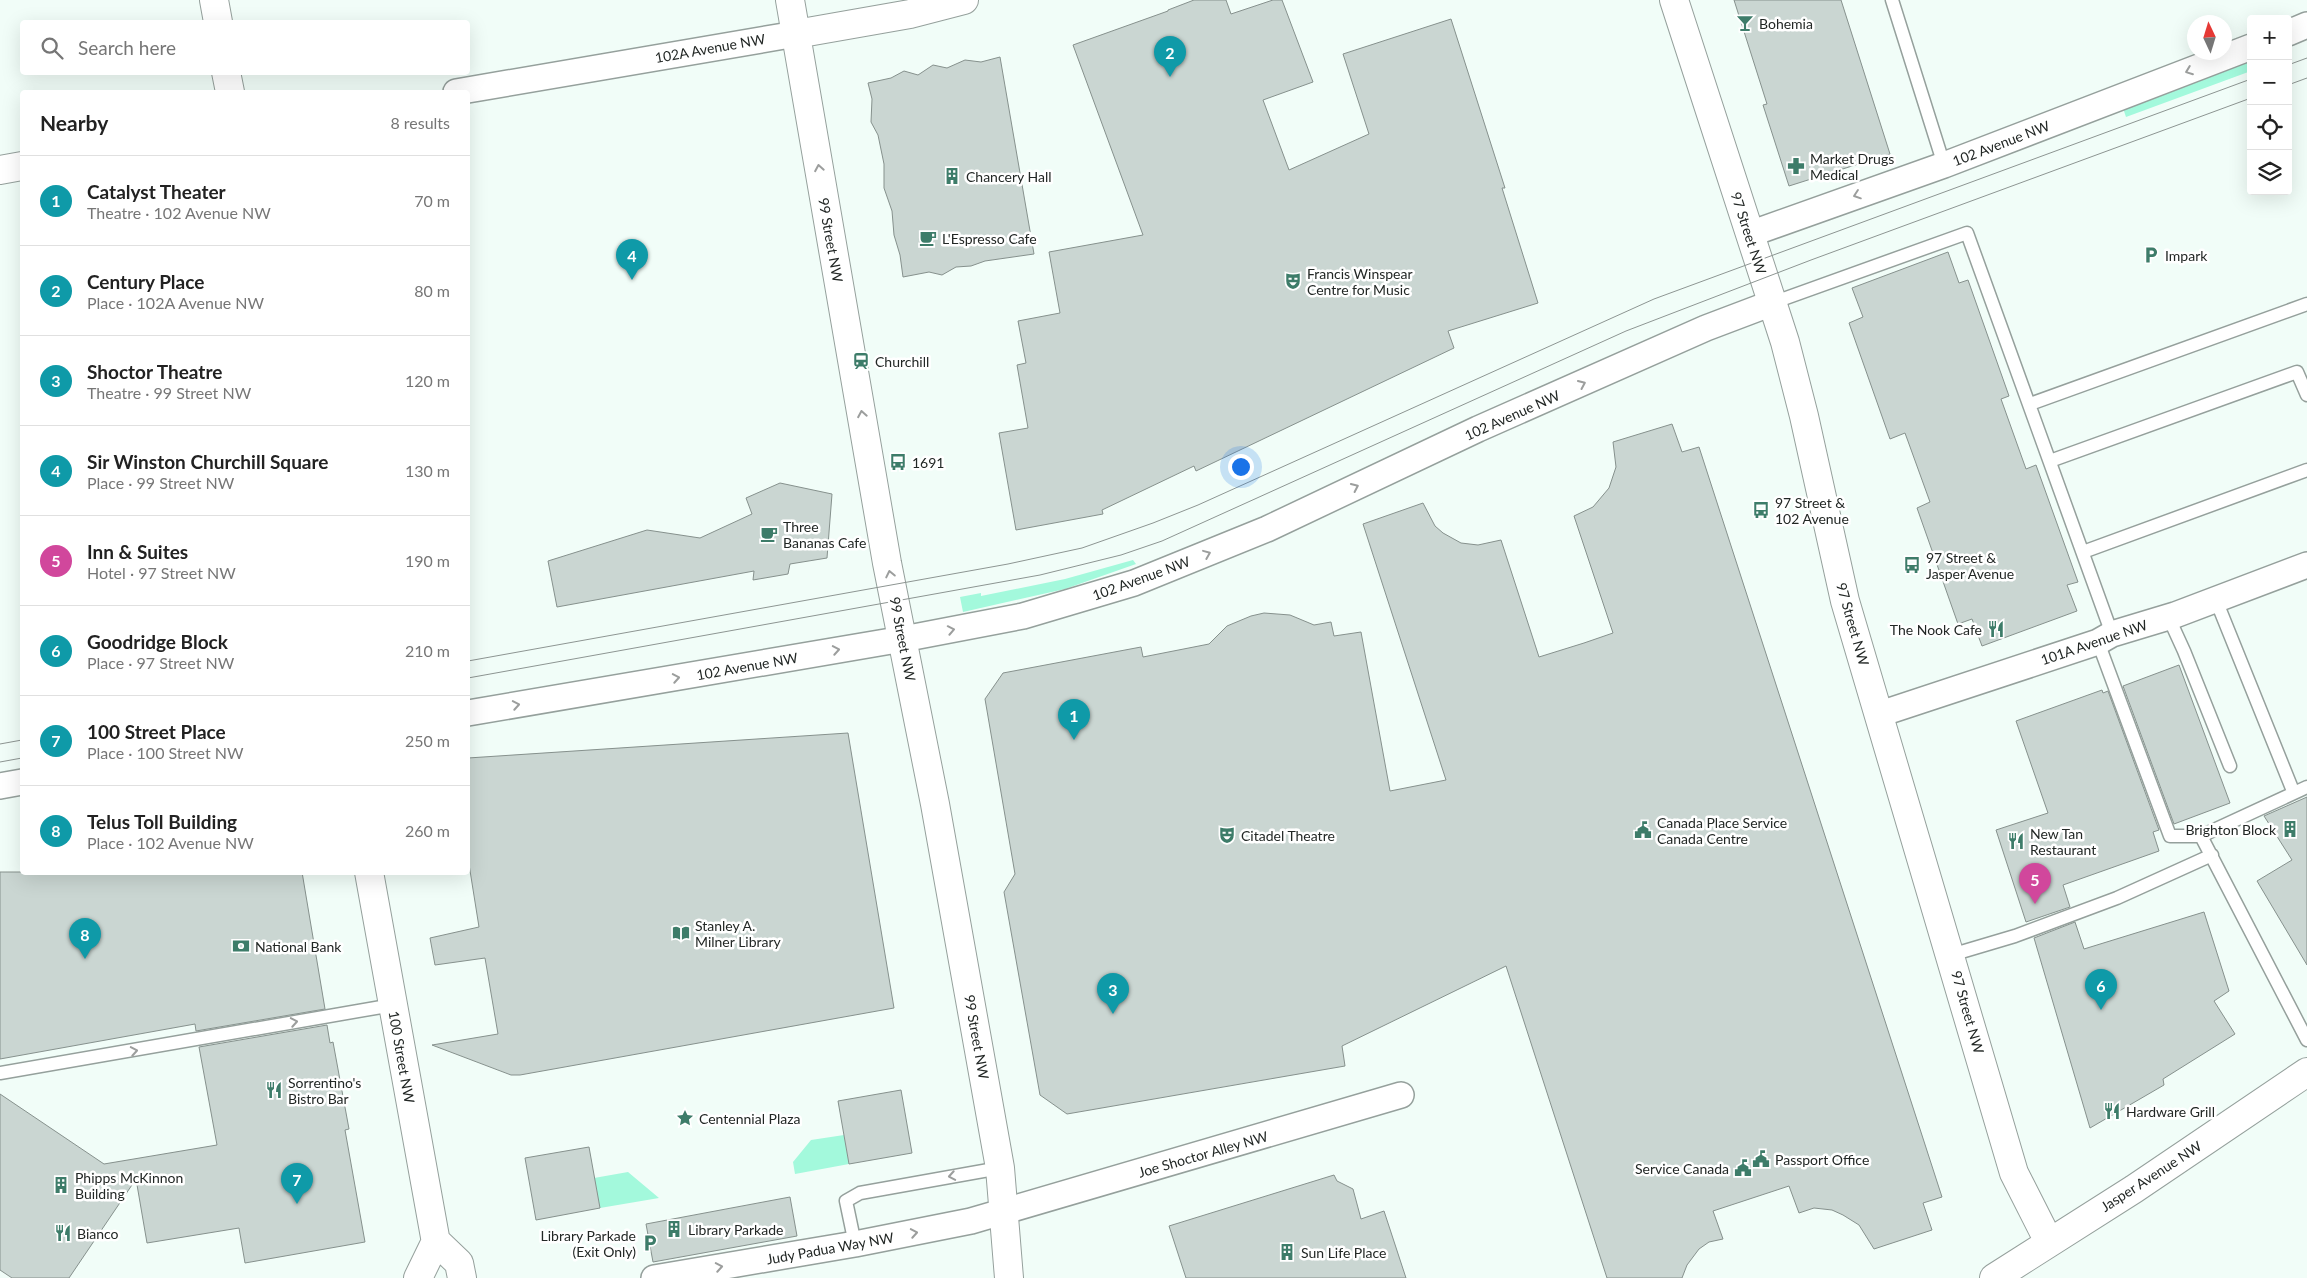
<!DOCTYPE html>
<meta charset="utf-8">
<style>
:root{--surface:#fff;--page:#f6f6f6;--text:#222;--muted:#767676;--line:#e0e0e0;--accent:#1a73e8}
body{margin:0;font-family:Lato,sans-serif;background:var(--page);color:var(--text)}
.controls{position:absolute;right:15px;top:15px;display:grid;overflow:hidden;border-radius:5px;box-shadow:0 5px 20px #0002}
.controls button{width:45px;height:45px;display:grid;place-items:center;padding:0;border:0;border-bottom:1px solid var(--line);background:var(--surface);color:var(--text);font:25px sans-serif}
.compass{position:absolute;left:2187px;top:15px;width:45px;height:45px;border-radius:50%;background:var(--surface);box-shadow:0 5px 20px #0002;rotate:356deg}
.you{position:absolute;left:1240px;top:466px;width:18px;height:18px;margin:-12px;border:4px solid #fff;border-radius:50%;background:#1a73e8;box-shadow:0 0 0 8px #1a73e833}
.badge{display:grid;place-items:center;width:32px;height:32px;border-radius:50%;background:var(--accent);color:#fff;font-size:16px;font-weight:700}
.pin{position:absolute;translate:-50% -41px;filter:drop-shadow(0 1px 2px #0008)}
.pin::after{content:'';position:absolute;top:26px;width:18px;height:15px;background:inherit;clip-path:polygon(0 0,100% 0,50% 100%)}
.list{margin:0;padding:0;list-style:none}
h2{display:flex;justify-content:space-between;align-items:center;height:65px;margin:0;padding:0 20px;font-size:21px}
h2 small{font-size:16px;font-weight:400;color:var(--muted)}
.list li{display:grid;grid-template-columns:32px 1fr auto;gap:15px;align-items:center;box-sizing:border-box;height:90px;padding:0 20px;border-top:1px solid var(--line)}
.list b{display:block;font-size:19px;white-space:nowrap}
.list p{margin:0;font-size:16px;white-space:nowrap;color:var(--muted)}
.list em{font-size:16px;font-style:normal;color:var(--muted)}
.icon{flex:none;width:28px;height:28px;fill:none;stroke:currentColor;stroke-width:2;stroke-linecap:round;stroke-linejoin:round}
.map{position:relative;flex:none;width:2307px;height:1278px;overflow:hidden}
.search{position:absolute;background:var(--surface);box-shadow:0 5px 20px #0002;left:20px;top:20px;width:450px;height:55px;display:flex;align-items:center;gap:12px;box-sizing:border-box;padding:0 18px;border-radius:5px;color:var(--muted);font-size:19px}
.panel{position:absolute;background:var(--surface);box-shadow:0 5px 20px #0002;left:20px;top:90px;width:450px;height:785px;border-radius:5px}
.map>svg:first-child{display:block}
.green{fill:#a3f9dc}
.building{fill:#cad6d2;stroke:#86918d}
.lines{fill:none;stroke-linecap:round;stroke-linejoin:round}
.lane-casing{stroke:#95a09c;stroke-width:15}
.street-casing{stroke:#95a09c;stroke-width:28}
.secondary-casing{stroke:#95a09c;stroke-width:30}
.lane{stroke:#fff;stroke-width:12}
.street{stroke:#fff;stroke-width:25}
.secondary{stroke:#fff;stroke-width:28}
.tram{stroke:#8d9592;stroke-width:1}
.oneway{stroke:#9c9e9d}
.labels{text-anchor:middle;dominant-baseline:central;stroke-width:5;stroke-linejoin:round;paint-order:stroke}
.poi-label{font-size:14px;fill:#222725;stroke:#fff;text-anchor:start}
.street-label{font-size:14px;fill:#222725;stroke:#fff}
</style>
<div class="map">
<svg width="2307" height="1278" viewBox="0 0 2307 1278">
<rect width="100%" height="100%" fill="#f1fdf8"/>
<path class="green" d="M 2251,57 L 2251,71 L 2126,117 L 2123,108 Z
M 1133,560 L 1136,564 L 1065,589 L 963,612 L 960,597 L 981,593 L 981,596 L 1065,579 Z
M 844,1135 L 849,1164 L 795,1174 L 793,1162 L 811,1140 Z
M 628,1172 L 659,1198 L 600,1208 L 594,1178 Z"/>
<path class="building" d="M 1194,0 L 1226,0 L 1231,14 L 1273,0 L 1282,0 L 1313,82 L 1263,100 L 1289,170 L 1369,134 L 1343,54 L 1451,19 L 1505,188 L 1502,188 L 1538,303 L 1448,331 L 1454,348 L 1196,471 L 1194,466 L 1102,510 L 1103,514 L 1016,530 L 999,433 L 1028,428 L 1017,365 L 1026,363 L 1018,321 L 1060,313 L 1049,252 L 1143,235 L 1073,45 L 1168,11 L 1168,10 Z
M 1734,0 L 1841,0 L 1890,154 L 1789,186 L 1763,105 L 1767,104 Z
M 1000,57 L 1034,254 L 985,261 L 971,266 L 956,267 L 942,275 L 929,272 L 903,277 L 900,255 L 894,235 L 892,211 L 884,188 L 884,164 L 878,135 L 871,122 L 872,99 L 868,83 L 891,78 L 904,71 L 918,75 L 933,65 L 947,68 L 965,60 L 981,62 Z
M 1948,252 L 1959,283 L 1968,280 L 2009,396 L 2001,399 L 2026,469 L 2036,465 L 2078,582 L 2067,585 L 2077,611 L 1982,646 L 1972,619 L 1958,624 L 1917,508 L 1930,502 L 1905,433 L 1890,439 L 1849,323 L 1863,317 L 1852,288 Z
M 1672,424 L 1682,452 L 1699,447 L 1942,1197 L 1923,1203 L 1932,1230 L 1874,1249 L 1859,1225 L 1843,1215 L 1832,1210 L 1814,1208 L 1799,1213 L 1789,1186 L 1713,1211 L 1723,1239 L 1709,1242 L 1699,1249 L 1687,1265 L 1682,1278 L 1607,1278 L 1506,966 L 1342,1046 L 1345,1066 L 1067,1114 L 1040,1095 L 1004,892 L 1015,874 L 985,699 L 1003,673 L 1141,647 L 1143,657 L 1209,644 L 1227,626 L 1251,616 L 1264,613 L 1290,615 L 1314,625 L 1331,622 L 1334,636 L 1361,632 L 1390,791 L 1446,780 L 1363,524 L 1423,503 L 1435,526 L 1443,533 L 1461,543 L 1478,545 L 1501,540 L 1539,657 L 1584,643 L 1613,633 L 1574,516 L 1593,507 L 1609,488 L 1616,467 L 1613,442 Z
M 780,483 L 832,494 L 827,558 L 790,564 L 788,574 L 753,580 L 754,571 L 557,607 L 548,561 L 647,530 L 700,538 L 752,514 L 746,498 Z
M 2179,665 L 2230,803 L 2174,824 L 2123,686 Z
M 2102,690 L 2103,693 L 2108,691 L 2159,830 L 2153,832 L 2159,851 L 2063,885 L 2070,907 L 2026,922 L 1996,830 L 2048,813 L 2016,721 Z
M 848,733 L 894,1008 L 520,1075 L 511,1075 L 432,1045 L 498,1034 L 485,958 L 435,965 L 430,938 L 479,927 L 468,858 L 468,758 Z
M 2307,797 L 2307,965 L 2257,881 L 2292,860 L 2264,816 Z
M 0,872 L 302,872 L 325,1009 L 196,1031 L 195,1024 L 0,1059 Z
M 2204,912 L 2229,991 L 2214,1001 L 2235,1034 L 2163,1079 L 2164,1085 L 2090,1128 L 2034,938 L 2075,922 L 2084,949 Z
M 327,1025 L 330,1043 L 333,1042 L 349,1129 L 345,1130 L 365,1242 L 245,1263 L 239,1228 L 147,1243 L 136,1179 L 69,1278 L 12,1278 L 0,1270 L 0,1094 L 104,1164 L 217,1145 L 199,1047 Z
M 901,1090 L 912,1153 L 849,1164 L 838,1101 Z
M 589,1147 L 600,1208 L 536,1220 L 525,1158 Z
M 1334,1175 L 1337,1181 L 1353,1189 L 1361,1219 L 1384,1211 L 1406,1278 L 1186,1278 L 1169,1226 Z
M 790,1197 L 797,1236 L 653,1262 L 646,1224 Z"/>
<g class="lines">
<g class="lane-casing">
<path id="lane" d="M 1892,0 L 1944,165
M 1772,303 L 1967,233 L 2112,634
M 2030,404 L 2307,304
M 2050,461 L 2297,372 L 2307,395
M 2083,552 L 2307,470
M 2216,600 L 2293,791
M 2168,616 L 2184,651 L 2230,766
M 2098,642 L 2170,836 L 2201,836
M 2307,787 L 2201,836 L 2307,1040
M 1951,955 L 2015,936 L 2117,898 L 2212,855
M 0,1073 L 393,1005
M 855,1244 L 846,1201 L 860,1193 L 1000,1168"/>
</g>
<g class="street-casing">
<path id="street" d="M 2288,33 L 2307,25
M 456,92 L 796,34
M 1750,234 L 1944,165 L 2251,47
M 468,713 L 903,639 L 1023,616 L 1134,583 L 1267,529 L 1478,429 L 1706,328 L 1772,303
M 1880,714 L 2098,642 L 2112,634 L 2175,615 L 2307,565
M 0,786 L 22,782
M 654,1278 L 855,1244 L 971,1221 L 1401,1095"/>
</g>
<g class="secondary-casing">
<path id="secondary" d="M 214,0 L 218,22
M 790,0 L 887,563 L 935,804 L 1000,1168 L 1009,1278
M 1674,0 L 1785,342 L 1804,416 L 1845,601 L 2014,1173 L 2049,1242
M 796,34 L 910,14 L 964,0
M 226,72 L 230,92
M 0,170 L 22,166
M 369,872 L 435,1237 L 436,1241 L 459,1263 L 462,1278
M 418,1278 L 436,1241
M 1994,1278 L 2134,1189 L 2307,1072"/>
</g>
<use href="#lane" class="lane"/>
<use href="#street" class="street"/>
<use href="#secondary" class="secondary"/>
<path class="tram" d="M 2288,65 L 2307,58
M 2288,85 L 2307,78
M 468,661 L 1008,564 L 1082,548 L 1153,523 L 1198,505 L 1654,299 L 2251,79
M 468,678 L 1040,575 L 1121,555 L 1162,541 L 1626,331 L 1811,260 L 2251,98
M 0,744 L 22,740
M 0,762 L 22,758"/>
</g>
<defs><path id="oneway-chevron" d="M-2-3.5L2.5 0L-2 3.5" fill="none" stroke-width="1.6" stroke-linecap="round" stroke-linejoin="round" transform="scale(1.25)"/></defs>
<g class="oneway">
<use href="#oneway-chevron" transform="translate(2189 71) rotate(159)"/>
<use href="#oneway-chevron" transform="translate(819 168) rotate(-100)"/>
<use href="#oneway-chevron" transform="translate(1857 195) rotate(161)"/>
<use href="#oneway-chevron" transform="translate(1582 384) rotate(-24)"/>
<use href="#oneway-chevron" transform="translate(862 414) rotate(-100)"/>
<use href="#oneway-chevron" transform="translate(1355 487) rotate(-25)"/>
<use href="#oneway-chevron" transform="translate(1207 554) rotate(-22)"/>
<use href="#oneway-chevron" transform="translate(890 574) rotate(-102)"/>
<use href="#oneway-chevron" transform="translate(951 630) rotate(-11)"/>
<use href="#oneway-chevron" transform="translate(836 650) rotate(-10)"/>
<use href="#oneway-chevron" transform="translate(676 678) rotate(-10)"/>
<use href="#oneway-chevron" transform="translate(516 705) rotate(-10)"/>
<use href="#oneway-chevron" transform="translate(294 1022) rotate(-10)"/>
<use href="#oneway-chevron" transform="translate(134 1051) rotate(-10)"/>
<use href="#oneway-chevron" transform="translate(952 1176) rotate(170)"/>
<use href="#oneway-chevron" transform="translate(914 1233) rotate(-10)"/>
<use href="#oneway-chevron" transform="translate(719 1267) rotate(-10)"/>
</g>
<defs>
<g id="bar-bare" transform="scale(1.35)"><path d="M-6-5H6L.8 .8V4.5H3.5V6h-7V4.5H-.8V.8Z" fill="#3d7c69" stroke="#fff" stroke-width="2.5" paint-order="stroke"/></g>
<g id="pharmacy-bare" transform="scale(1.35)"><path d="M-2-6h4v4h4v4h-4v4h-4v-4h-4v-4h4Z" fill="#3d7c69" stroke="#fff" stroke-width="2.5" paint-order="stroke"/></g>
<g id="building-bare" transform="scale(1.35)"><path d="M-4-6H4V6H1V3H-1V6H-4ZM-2.5-4.3h1.7v1.8h-1.7ZM.8-4.3h1.7v1.8H.8ZM-2.5-1h1.7V.8h-1.7ZM.8-1h1.7V.8H.8Z" fill="#3d7c69" stroke="#fff" stroke-width="2.5" paint-order="stroke"/></g>
<g id="cafe-bare" transform="scale(1.35)"><path d="M-5.5-4.5H6V0H3Q3 3.5 0 3.5H-2.5Q-5.5 3.5-5.5 0ZM3-3.2v2h1.7v-2ZM-6 4.5H4V6H-6Z" fill="#3d7c69" stroke="#fff" stroke-width="2.5" paint-order="stroke"/></g>
<g id="parking-bare" transform="scale(1.35)"><path d="M-3.5-5.5H1a3.5 3.5 0 0 1 0 7H-1V5.5H-3.5ZM-1-3.4V-.6H.8a1.4 1.4 0 0 0 0-2.8Z" fill="#3d7c69" stroke="#fff" stroke-width="2.5" paint-order="stroke"/></g>
<g id="theatre-bare" transform="scale(1.35)"><path d="M-5-5.5Q0-4 5-5.5V0Q5 5 0 6Q-5 5-5 0ZM-3.3-2.5H-1v1.5H-3.3ZM1-2.5H3.3v1.5H1ZM-2.8 1Q0 5.5 2.8 1Z" fill="#3d7c69" stroke="#fff" stroke-width="2.5" paint-order="stroke"/></g>
<g id="station-bare" transform="scale(1.35)"><path d="M-3-6H3Q5-6 5-4V2Q5 4 3 4L4.5 6H3L1.5 4h-3L-3 6H-4.5L-3 4Q-5 4-5 2V-4Q-5-6-3-6ZM-3.5-4v3h7v-3ZM-3.5 1v1.5H-2V1ZM2 1v1.5H3.5V1Z" fill="#3d7c69" stroke="#fff" stroke-width="2.5" paint-order="stroke"/></g>
<g id="bus-bare" transform="scale(1.35)"><path d="M-5-6H5V4H4V6H2V4H-2V6H-4V4H-5ZM-3.5-4V0h7V-4ZM-3.5 1.2v1.5H-2V1.2ZM2 1.2v1.5H3.5V1.2Z" fill="#3d7c69" stroke="#fff" stroke-width="2.5" paint-order="stroke"/></g>
<g id="restaurant-bare" transform="scale(1.35)"><path d="M-5-6h1v4h1v-4h1v4h1v-4h1v5L-1.5 .5V6h-2V.5L-5-1ZM5-6V6H3V1.5H1.5Q1.5-4 5-6Z" fill="#3d7c69" stroke="#fff" stroke-width="2.5" paint-order="stroke"/></g>
<g id="civic-bare" transform="scale(1.35)"><path d="M-.6-6.5H3V-4.5H.6V-3L4-1V1h2V6H-6V1h2V-1L-.6-3ZM-1.2 2.5V6h2.4V2.5Z" fill="#3d7c69" stroke="#fff" stroke-width="2.5" paint-order="stroke"/></g>
<g id="library-bare" transform="scale(1.35)"><path d="M-6-4Q-3-5.5-.7-3.5V5Q-3 3-6 4ZM6-4Q3-5.5 .7-3.5V5Q3 3 6 4Z" fill="#3d7c69" stroke="#fff" stroke-width="2.5" paint-order="stroke"/></g>
<g id="bank-bare" transform="scale(1.35)"><path d="M-6-4H6V4H-6ZM0-2.3a2.3 2.3 0 1 0 0 4.6a2.3 2.3 0 1 0 0-4.6Z" fill="#3d7c69" stroke="#fff" stroke-width="2.5" paint-order="stroke"/></g>
<g id="sight-bare" transform="scale(1.35)"><path d="M0-6L1.8-2.2L6-1.7L2.9 1.2L3.7 5.4L0 3.3L-3.7 5.4L-2.9 1.2L-6-1.7L-1.8-2.2Z" fill="#3d7c69" stroke="#fff" stroke-width="2.5" paint-order="stroke"/></g>
</defs>
<g fill-rule="evenodd">
<use href="#bar-bare" x="1745" y="23"/>
<use href="#pharmacy-bare" x="1796" y="166"/>
<use href="#building-bare" x="952" y="176"/>
<use href="#cafe-bare" x="928" y="238"/>
<use href="#parking-bare" x="2151" y="255"/>
<use href="#theatre-bare" x="1293" y="281"/>
<use href="#station-bare" x="861" y="361"/>
<use href="#bus-bare" x="898" y="462"/>
<use href="#bus-bare" x="1761" y="510"/>
<use href="#cafe-bare" x="769" y="534"/>
<use href="#bus-bare" x="1912" y="565"/>
<use href="#restaurant-bare" x="1996" y="629"/>
<use href="#building-bare" x="2290" y="829"/>
<use href="#civic-bare" x="1643" y="830"/>
<use href="#theatre-bare" x="1227" y="835"/>
<use href="#restaurant-bare" x="2016" y="841"/>
<use href="#library-bare" x="681" y="933"/>
<use href="#bank-bare" x="241" y="946"/>
<use href="#restaurant-bare" x="274" y="1090"/>
<use href="#restaurant-bare" x="2112" y="1111"/>
<use href="#sight-bare" x="685" y="1118"/>
<use href="#civic-bare" x="1761" y="1159"/>
<use href="#civic-bare" x="1743" y="1168"/>
<use href="#building-bare" x="61" y="1185"/>
<use href="#building-bare" x="674" y="1229"/>
<use href="#restaurant-bare" x="63" y="1233"/>
<use href="#parking-bare" x="650" y="1243"/>
<use href="#building-bare" x="1287" y="1252"/>
</g>
<g class="labels">
<g class="poi-label">
<text x="1759" y="23">Bohemia</text>
<text x="1810" y="158">Market Drugs<tspan x="1810" dy="16">Medical</tspan></text>
<text x="966" y="176">Chancery Hall</text>
<text x="942" y="238">L'Espresso Cafe</text>
<text x="2165" y="255">Impark</text>
<text x="1307" y="273">Francis Winspear<tspan x="1307" dy="16">Centre for Music</tspan></text>
<text x="875" y="361">Churchill</text>
<text x="912" y="462">1691</text>
<text x="1775" y="502">97 Street &amp;<tspan x="1775" dy="16">102 Avenue</tspan></text>
<text x="783" y="526">Three<tspan x="783" dy="16">Bananas Cafe</tspan></text>
<text x="1926" y="557">97 Street &amp;<tspan x="1926" dy="16">Jasper Avenue</tspan></text>
<text x="1982" y="629" text-anchor="end">The Nook Cafe</text>
<text x="1657" y="822">Canada Place Service<tspan x="1657" dy="16">Canada Centre</tspan></text>
<text x="2276" y="829" text-anchor="end">Brighton Block</text>
<text x="2030" y="833">New Tan<tspan x="2030" dy="16">Restaurant</tspan></text>
<text x="1241" y="835">Citadel Theatre</text>
<text x="695" y="925">Stanley A.<tspan x="695" dy="16">Milner Library</tspan></text>
<text x="255" y="946">National Bank</text>
<text x="288" y="1082">Sorrentino's<tspan x="288" dy="16">Bistro Bar</tspan></text>
<text x="2126" y="1111">Hardware Grill</text>
<text x="699" y="1118">Centennial Plaza</text>
<text x="1775" y="1159">Passport Office</text>
<text x="1729" y="1168" text-anchor="end">Service Canada</text>
<text x="75" y="1177">Phipps McKinnon<tspan x="75" dy="16">Building</tspan></text>
<text x="688" y="1229">Library Parkade</text>
<text x="77" y="1233">Bianco</text>
<text x="636" y="1235" text-anchor="end">Library Parkade<tspan x="636" dy="16">(Exit Only)</tspan></text>
<text x="1301" y="1252">Sun Life Place</text>
</g>
<g class="street-label">
<text transform="translate(710 48) rotate(-10)">102A Avenue NW</text>
<text transform="translate(2001 143) rotate(-21)">102 Avenue NW</text>
<text transform="translate(1749 233) rotate(72)">97 Street NW</text>
<text transform="translate(831 240) rotate(80)">99 Street NW</text>
<text transform="translate(1512 415) rotate(-24)">102 Avenue NW</text>
<text transform="translate(1141 578) rotate(-20)">102 Avenue NW</text>
<text transform="translate(1853 624) rotate(74)">97 Street NW</text>
<text transform="translate(903 639) rotate(79)">99 Street NW</text>
<text transform="translate(2094 642) rotate(-19)">101A Avenue NW</text>
<text transform="translate(747 666) rotate(-10)">102 Avenue NW</text>
<text transform="translate(1968 1012) rotate(74)">97 Street NW</text>
<text transform="translate(977 1037) rotate(80)">99 Street NW</text>
<text transform="translate(402 1057) rotate(80)">100 Street NW</text>
<text transform="translate(1203 1154) rotate(-16)">Joe Shoctor Alley NW</text>
<text transform="translate(2151 1176) rotate(-33)">Jasper Avenue NW</text>
<text transform="translate(830 1248) rotate(-10)">Judy Padua Way NW</text>
</g>
</g>
</svg>
<div class="controls">
<button>+</button>
<button>−</button>
<button><svg class="icon" aria-label="locate" viewBox="0 0 24 24"><circle cx="12" cy="12" r="6"/><path d="M12 2v4M12 18v4M2 12h4M18 12h4"/></svg></button>
<button><svg class="icon" aria-label="layers" viewBox="0 0 24 24"><path d="M12 4l9 5-9 5-9-5zM3 14l9 5 9-5"/></svg></button>
</div>
<svg class="compass" viewBox="-18 -18 36 36"><path d="M0-13l5 13h-10z" fill="#e53935"/><path d="M0 13l5-13h-10z" fill="#767676"/></svg>
<div class="you"></div>
<div class="pin badge" style="left:1074px;top:740px;background:#0f9aa8">1</div>
<div class="pin badge" style="left:1170px;top:77px;background:#0f9aa8">2</div>
<div class="pin badge" style="left:1113px;top:1014px;background:#0f9aa8">3</div>
<div class="pin badge" style="left:632px;top:280px;background:#0f9aa8">4</div>
<div class="pin badge" style="left:2035px;top:904px;background:#d1479c">5</div>
<div class="pin badge" style="left:2101px;top:1010px;background:#0f9aa8">6</div>
<div class="pin badge" style="left:297px;top:1204px;background:#0f9aa8">7</div>
<div class="pin badge" style="left:85px;top:959px;background:#0f9aa8">8</div>
<div class="search"><svg class="icon" aria-label="search" viewBox="0 0 24 24"><circle cx="10" cy="10" r="6"/><path d="M15 15l6 6"/></svg>Search here</div>
<section class="panel">
<h2>Nearby<small>8 results</small></h2>
<ul class="list">
<li><span class="badge" style="background:#0f9aa8">1</span><div><b>Catalyst Theater</b><p>Theatre · 102 Avenue NW</p></div><em>70 m</em></li>
<li><span class="badge" style="background:#0f9aa8">2</span><div><b>Century Place</b><p>Place · 102A Avenue NW</p></div><em>80 m</em></li>
<li><span class="badge" style="background:#0f9aa8">3</span><div><b>Shoctor Theatre</b><p>Theatre · 99 Street NW</p></div><em>120 m</em></li>
<li><span class="badge" style="background:#0f9aa8">4</span><div><b>Sir Winston Churchill Square</b><p>Place · 99 Street NW</p></div><em>130 m</em></li>
<li><span class="badge" style="background:#d1479c">5</span><div><b>Inn &amp; Suites</b><p>Hotel · 97 Street NW</p></div><em>190 m</em></li>
<li><span class="badge" style="background:#0f9aa8">6</span><div><b>Goodridge Block</b><p>Place · 97 Street NW</p></div><em>210 m</em></li>
<li><span class="badge" style="background:#0f9aa8">7</span><div><b>100 Street Place</b><p>Place · 100 Street NW</p></div><em>250 m</em></li>
<li><span class="badge" style="background:#0f9aa8">8</span><div><b>Telus Toll Building</b><p>Place · 102 Avenue NW</p></div><em>260 m</em></li>
</ul>
</section>
</div>
